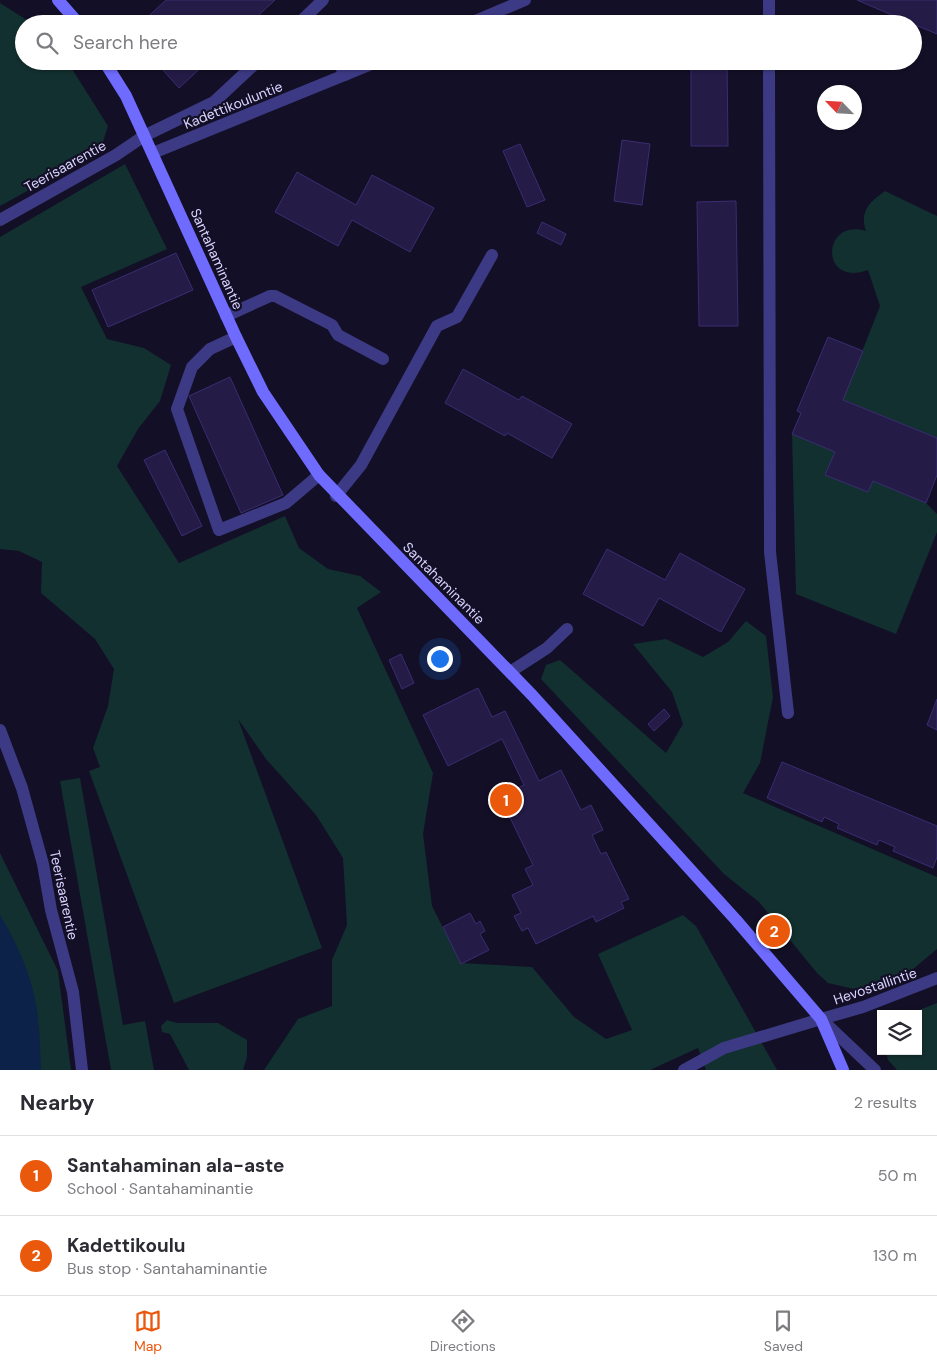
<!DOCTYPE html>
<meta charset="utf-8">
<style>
:root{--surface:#fff;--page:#f2f2f3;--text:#2b2b33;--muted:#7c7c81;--line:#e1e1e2;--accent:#ea580c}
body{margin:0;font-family:"DM Sans",sans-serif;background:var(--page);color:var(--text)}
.controls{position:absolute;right:15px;bottom:15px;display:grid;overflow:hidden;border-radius:0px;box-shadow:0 1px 4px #0004}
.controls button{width:45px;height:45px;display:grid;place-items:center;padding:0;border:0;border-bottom:1px solid var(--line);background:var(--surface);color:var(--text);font:25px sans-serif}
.compass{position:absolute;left:817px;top:85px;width:45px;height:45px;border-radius:50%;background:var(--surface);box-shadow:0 1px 4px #0004;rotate:295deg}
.you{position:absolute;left:439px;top:658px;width:18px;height:18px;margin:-12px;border:4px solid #fff;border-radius:50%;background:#1a73e8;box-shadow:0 0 0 8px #1a73e833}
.badge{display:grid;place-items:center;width:32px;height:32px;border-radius:50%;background:var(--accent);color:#fff;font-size:16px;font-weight:700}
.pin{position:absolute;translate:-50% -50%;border:2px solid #fff;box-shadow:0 1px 5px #0006}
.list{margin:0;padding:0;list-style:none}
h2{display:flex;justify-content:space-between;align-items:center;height:65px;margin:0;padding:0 20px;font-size:21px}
h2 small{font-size:16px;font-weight:400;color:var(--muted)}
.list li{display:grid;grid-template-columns:32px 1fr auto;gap:15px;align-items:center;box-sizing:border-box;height:80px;padding:0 20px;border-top:1px solid var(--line)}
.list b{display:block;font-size:19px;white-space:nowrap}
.list p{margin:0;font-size:16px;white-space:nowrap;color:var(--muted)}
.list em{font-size:16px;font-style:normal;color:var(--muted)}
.icon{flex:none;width:28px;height:28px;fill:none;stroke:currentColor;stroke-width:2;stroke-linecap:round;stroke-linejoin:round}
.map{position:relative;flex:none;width:937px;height:1070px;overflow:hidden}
.search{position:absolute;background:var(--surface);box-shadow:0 1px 4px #0004;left:15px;right:15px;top:15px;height:55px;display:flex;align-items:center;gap:12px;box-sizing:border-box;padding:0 18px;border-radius:28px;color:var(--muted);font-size:19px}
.sheet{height:225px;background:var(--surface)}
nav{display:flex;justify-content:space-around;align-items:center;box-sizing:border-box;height:70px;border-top:1px solid var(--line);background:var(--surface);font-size:14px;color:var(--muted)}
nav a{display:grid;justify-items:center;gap:2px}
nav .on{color:var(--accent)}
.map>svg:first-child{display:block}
.green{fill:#12302f}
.water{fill:#0c2248}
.building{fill:#241b47;stroke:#3b2d73}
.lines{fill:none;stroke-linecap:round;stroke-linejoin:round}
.service{stroke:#3d3a85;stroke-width:12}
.minor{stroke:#3d3a85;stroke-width:12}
.tertiary{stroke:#3d3a85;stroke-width:12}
.secondary{stroke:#6f6bff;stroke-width:12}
.labels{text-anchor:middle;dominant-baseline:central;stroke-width:4.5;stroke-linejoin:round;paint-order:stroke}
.street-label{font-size:14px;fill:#d9d4ff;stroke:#130f26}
</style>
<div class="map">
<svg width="937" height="1070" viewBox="0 0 937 1070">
<rect width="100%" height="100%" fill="#130f26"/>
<path class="green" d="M 0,3 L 33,24 L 24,24 L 24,61 L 67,61 L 108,126 L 103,142 L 69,168 L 0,206 Z
M 125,164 L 167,249 L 81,287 L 107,339 L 144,348 L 171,365 L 160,401 L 138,429 L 117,466 L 179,563 L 285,516 L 299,548 L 328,569 L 360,576 L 381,592 L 357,608 L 433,773 L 423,834 L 432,906 L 461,963 L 532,967 L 574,1017 L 606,1039 L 632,1030 L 598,954 L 683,915 L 696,926 L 777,1070 L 706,1070 L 698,1048 L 650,1070 L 264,1070 L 298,1019 L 332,1006 L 332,960 L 347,925 L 343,858 L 316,815 L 266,759 L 238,719 L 322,948 L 174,1003 L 89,771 L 100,767 L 93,748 L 108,706 L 114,669 L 95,639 L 41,593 L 42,562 L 19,551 L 0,549 L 0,237 Z
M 885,191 L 937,216 L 937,438 L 843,400 L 880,306 L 868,270 C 819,288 822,217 866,231 C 859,211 870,202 885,191 Z
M 792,434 L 835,452 L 826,475 L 868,492 L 873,481 L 926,503 L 937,514 L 937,532 L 896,634 L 796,594 Z
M 746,621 L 766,636 L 773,697 L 760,763 L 743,793 L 937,877 L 937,949 L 912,970 L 875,987 L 854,989 L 828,983 L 817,973 L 759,902 L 724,874 L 541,679 L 546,665 L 560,660 L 666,753 L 683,724 L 672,692 L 633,644 L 666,639 L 703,657 L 728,642 Z
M 80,778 L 123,1025 L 145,1021 L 154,1070 L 111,1070 L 60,781 Z
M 0,853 L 58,971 L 71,1070 L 0,1070 Z
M 937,1003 L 937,1070 L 897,1070 L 888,1060 L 886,1051 L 918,1051 L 918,1014 L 909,1014 Z
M 167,1020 L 177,1023 L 218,1023 L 247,1040 L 247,1057 L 243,1070 L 189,1070 L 170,1034 L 162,1032 L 161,1026 Z"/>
<path class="water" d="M 0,915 C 16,941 31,974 36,1004 C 40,1026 40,1048 41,1070 L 0,1070 Z"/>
<path class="building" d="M 166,0 L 275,0 L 249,24 L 140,24 Z
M 857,0 L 937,0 L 937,34 L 913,24 Z
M 690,16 L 727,16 L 727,24 L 690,24 Z
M 155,61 L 208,61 L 179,88 Z
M 691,61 L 727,61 L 728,146 L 691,146 Z
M 622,140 L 650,144 L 642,205 L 614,201 Z
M 520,144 L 545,200 L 527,207 L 503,151 Z
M 297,172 L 356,205 L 372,175 L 434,208 L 410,252 L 352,220 L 338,246 L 275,212 Z
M 736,201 L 738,326 L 699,326 L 697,202 Z
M 542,222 L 566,234 L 561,245 L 537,233 Z
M 176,253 L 193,290 L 108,327 L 92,290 Z
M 828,337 L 863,351 L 843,400 L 937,438 L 937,475 L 926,503 L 873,481 L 868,492 L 825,475 L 835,452 L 792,434 L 801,413 L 797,411 Z
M 463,369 L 519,400 L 522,396 L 572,424 L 552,458 L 507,433 L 505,436 L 445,403 Z
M 230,377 L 283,495 L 241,513 L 189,396 Z
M 165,450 L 202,526 L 182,536 L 144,460 Z
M 607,549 L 665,580 L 680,553 L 745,589 L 721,632 L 659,598 L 643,626 L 583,594 Z
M 401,654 L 414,683 L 402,689 L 389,660 Z
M 478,688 L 492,717 L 505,711 L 539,781 L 561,770 L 581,810 L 591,805 L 603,830 L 592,835 L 601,854 L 606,852 L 629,899 L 621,902 L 624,908 L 596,922 L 593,916 L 536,944 L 528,928 L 522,931 L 514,916 L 521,913 L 512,895 L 533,885 L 525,869 L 533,865 L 500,797 L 524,785 L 502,739 L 448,766 L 423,715 Z
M 937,699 L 937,730 L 927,725 Z
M 664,709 L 670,716 L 654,731 L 648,724 Z
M 782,762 L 937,826 L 937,857 L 933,868 L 893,851 L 895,847 L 879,840 L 877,845 L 837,828 L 839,824 L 824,817 L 822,822 L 767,798 Z
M 470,913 L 476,924 L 480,921 L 485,931 L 480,934 L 489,950 L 461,964 L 443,927 Z"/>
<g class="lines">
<path class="service" d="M 298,24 L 323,0
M 338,61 L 345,75
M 144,136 L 214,102 L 258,61
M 226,316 L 270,296 L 275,296 L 332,325 L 338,335 L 383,359
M 236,337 L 210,349 L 192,367 L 177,409 L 219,530 L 286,503 L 319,475
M 336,496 L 361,465 L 437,326 L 457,317 L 492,255
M 510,672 L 547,648 L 567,629
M 684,1070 L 724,1048 L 821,1019"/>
<path class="minor" d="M 769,0 L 769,24
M 769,61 L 770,552 L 788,713
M 0,220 L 116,155 L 144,136
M 0,730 L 22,788 L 43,864 L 51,910 L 73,992 L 82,1070"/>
<path class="tertiary" d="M 468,24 L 525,0
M 153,153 L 379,61
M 875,1070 L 821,1019 L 863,1007 L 937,978"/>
<path class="secondary" d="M 58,0 L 79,24
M 104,61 L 126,96 L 236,337 L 263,392 L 319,475 L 532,695 L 736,920 L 821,1019 L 843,1070"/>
</g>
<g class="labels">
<g class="street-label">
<text transform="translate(233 105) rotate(-22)">Kadettikouluntie</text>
<text transform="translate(65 166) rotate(-29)">Teerisaarentie</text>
<text transform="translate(217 259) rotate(66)">Santahaminantie</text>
<text transform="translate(444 583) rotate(45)">Santahaminantie</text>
<text transform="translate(64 895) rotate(78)">Teerisaarentie</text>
<text transform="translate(875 986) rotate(-19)">Hevostallintie</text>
</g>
</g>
</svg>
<div class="controls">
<button><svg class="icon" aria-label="layers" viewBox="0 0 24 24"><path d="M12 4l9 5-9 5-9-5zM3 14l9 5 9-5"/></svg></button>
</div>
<svg class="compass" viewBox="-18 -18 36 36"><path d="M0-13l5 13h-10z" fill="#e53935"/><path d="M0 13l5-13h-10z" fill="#7c7c81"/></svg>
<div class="you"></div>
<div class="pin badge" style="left:506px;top:800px">1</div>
<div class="pin badge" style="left:774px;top:931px">2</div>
<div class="search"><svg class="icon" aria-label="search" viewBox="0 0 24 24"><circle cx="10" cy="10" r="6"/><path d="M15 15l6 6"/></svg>Search here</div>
</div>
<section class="sheet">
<h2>Nearby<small>2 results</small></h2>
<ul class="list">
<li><span class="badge">1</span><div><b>Santahaminan ala-aste</b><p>School · Santahaminantie</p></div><em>50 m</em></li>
<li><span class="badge">2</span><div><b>Kadettikoulu</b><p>Bus stop · Santahaminantie</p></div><em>130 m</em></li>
</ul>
</section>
<nav>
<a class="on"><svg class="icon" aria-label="map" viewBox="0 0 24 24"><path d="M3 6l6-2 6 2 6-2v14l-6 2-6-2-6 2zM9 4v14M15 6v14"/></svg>Map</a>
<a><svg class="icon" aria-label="directions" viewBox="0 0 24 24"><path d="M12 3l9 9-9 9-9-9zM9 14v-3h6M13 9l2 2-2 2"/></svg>Directions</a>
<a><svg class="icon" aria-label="saved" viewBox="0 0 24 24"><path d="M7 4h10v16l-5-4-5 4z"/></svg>Saved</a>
</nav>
